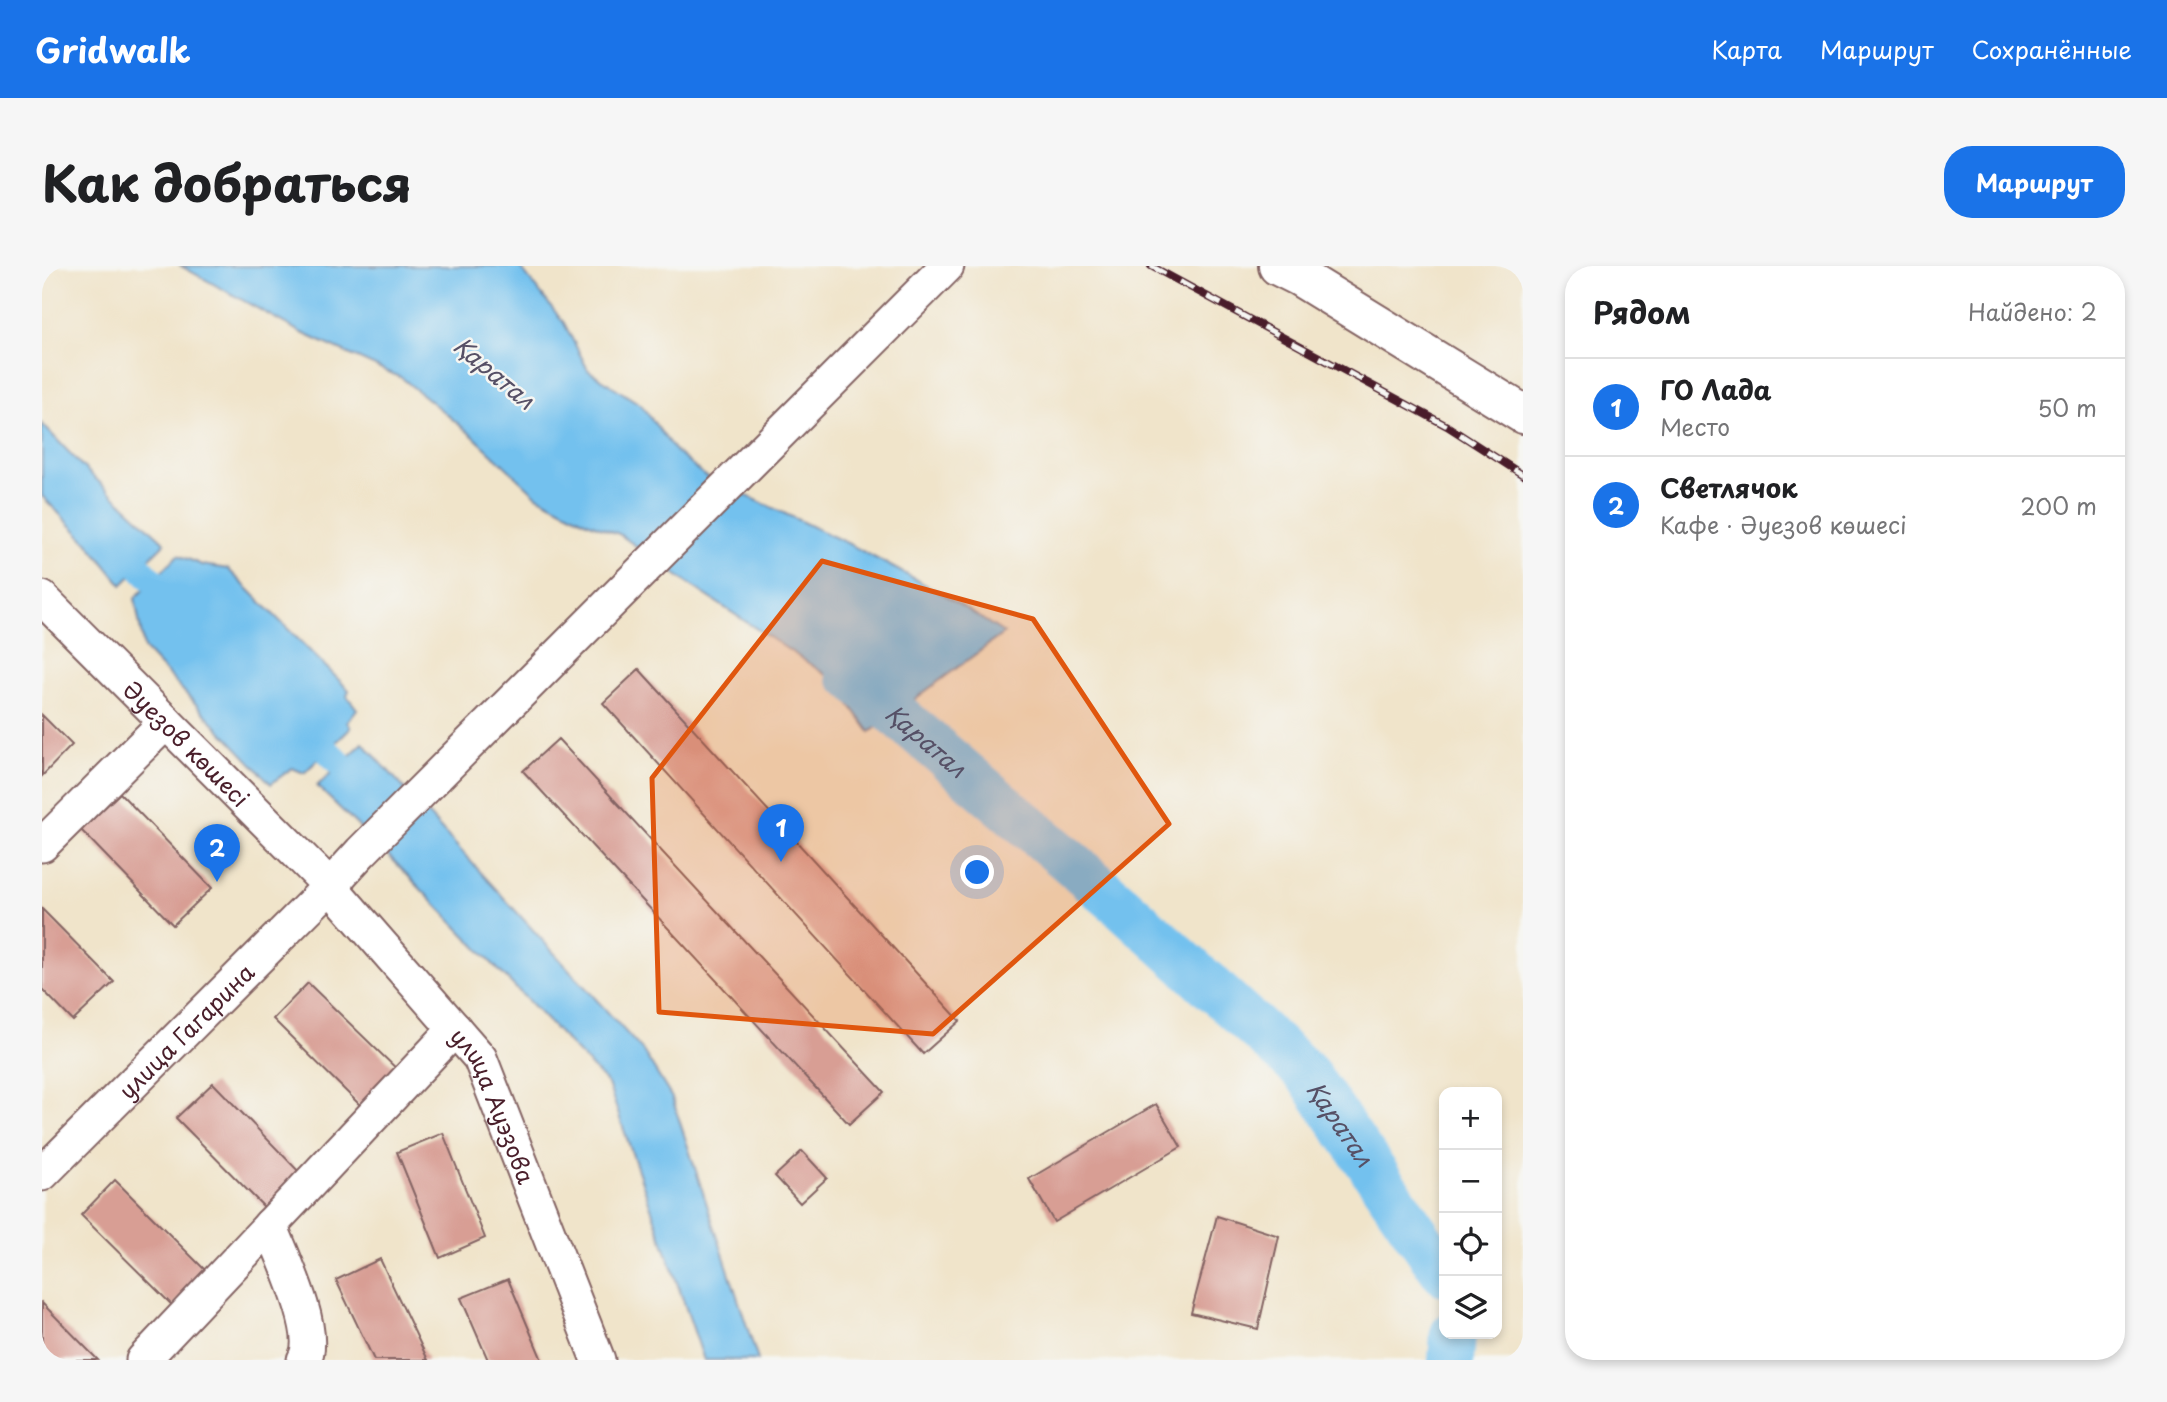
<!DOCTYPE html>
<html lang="ru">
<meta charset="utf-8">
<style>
:root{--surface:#fff;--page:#f6f6f6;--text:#202124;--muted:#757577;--line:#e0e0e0;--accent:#1a73e8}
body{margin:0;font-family:"Playpen Sans",sans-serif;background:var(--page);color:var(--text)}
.controls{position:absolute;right:21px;bottom:21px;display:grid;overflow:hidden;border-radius:14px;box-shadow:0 4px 10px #0003}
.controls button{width:63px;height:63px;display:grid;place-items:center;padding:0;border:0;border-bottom:2px solid var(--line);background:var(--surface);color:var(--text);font:35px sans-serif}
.you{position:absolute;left:936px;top:607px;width:24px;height:24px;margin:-18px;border:5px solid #fff;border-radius:50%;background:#1a73e8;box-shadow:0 0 0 10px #1a73e833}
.badge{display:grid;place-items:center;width:46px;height:46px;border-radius:50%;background:var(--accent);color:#fff;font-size:23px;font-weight:700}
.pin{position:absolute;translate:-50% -58px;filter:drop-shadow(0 2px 4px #0008)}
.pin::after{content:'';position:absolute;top:37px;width:24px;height:21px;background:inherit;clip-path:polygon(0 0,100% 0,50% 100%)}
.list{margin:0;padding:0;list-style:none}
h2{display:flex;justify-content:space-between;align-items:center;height:91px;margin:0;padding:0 28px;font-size:30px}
h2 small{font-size:23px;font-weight:400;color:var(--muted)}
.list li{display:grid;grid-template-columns:46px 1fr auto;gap:21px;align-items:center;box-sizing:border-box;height:98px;padding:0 28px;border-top:2px solid var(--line)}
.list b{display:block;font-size:26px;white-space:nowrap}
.list p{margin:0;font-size:23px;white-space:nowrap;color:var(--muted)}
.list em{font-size:23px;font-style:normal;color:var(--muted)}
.icon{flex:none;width:38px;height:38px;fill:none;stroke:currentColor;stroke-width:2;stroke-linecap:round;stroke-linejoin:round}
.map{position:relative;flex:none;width:1481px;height:1094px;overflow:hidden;border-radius:28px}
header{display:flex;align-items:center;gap:42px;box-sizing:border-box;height:98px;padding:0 35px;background:var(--accent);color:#fff}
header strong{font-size:33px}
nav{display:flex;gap:38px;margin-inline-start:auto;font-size:24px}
.intro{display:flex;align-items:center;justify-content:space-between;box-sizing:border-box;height:168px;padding:0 42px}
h1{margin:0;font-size:49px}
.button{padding:18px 32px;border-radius:28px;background:var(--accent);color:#fff;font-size:24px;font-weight:700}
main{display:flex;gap:42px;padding:0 42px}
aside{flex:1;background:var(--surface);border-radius:28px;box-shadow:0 4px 10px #0003}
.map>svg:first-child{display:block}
.water{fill:#73c1ee;stroke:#5e708c;stroke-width:2}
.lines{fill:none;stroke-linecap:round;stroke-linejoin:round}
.canal{stroke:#73c1ee;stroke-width:26}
.river{stroke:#73c1ee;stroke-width:46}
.building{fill:#d89e94}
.minor-casing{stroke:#846463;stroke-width:37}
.major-casing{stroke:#846463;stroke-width:42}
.minor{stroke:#fff;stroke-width:33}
.major{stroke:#fff;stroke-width:38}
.rail-casing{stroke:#4a1f2b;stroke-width:8}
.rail{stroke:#f6f6f2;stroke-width:5;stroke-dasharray:16;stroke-linecap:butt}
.marked{fill:#e0560e;fill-opacity:0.2;stroke:#e0560e;stroke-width:5;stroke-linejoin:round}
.labels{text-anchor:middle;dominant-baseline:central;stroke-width:5;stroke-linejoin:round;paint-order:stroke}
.street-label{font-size:23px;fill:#4a1f2b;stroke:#f6f6f2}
.water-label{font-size:24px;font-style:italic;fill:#565066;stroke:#f6f6f2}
</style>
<header>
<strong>Gridwalk</strong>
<nav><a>Карта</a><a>Маршрут</a><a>Сохранённые</a></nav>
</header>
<div class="intro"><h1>Как добраться</h1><a class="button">Маршрут</a></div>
<main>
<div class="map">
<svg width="1481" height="1094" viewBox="0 0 1481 1094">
<rect width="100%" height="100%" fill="#f6f6f2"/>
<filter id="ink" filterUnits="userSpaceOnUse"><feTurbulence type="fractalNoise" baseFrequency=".0143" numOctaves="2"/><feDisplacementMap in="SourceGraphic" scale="14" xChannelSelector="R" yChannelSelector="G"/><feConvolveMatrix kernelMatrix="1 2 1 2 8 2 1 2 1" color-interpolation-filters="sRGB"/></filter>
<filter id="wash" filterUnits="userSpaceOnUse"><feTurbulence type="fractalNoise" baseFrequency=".00686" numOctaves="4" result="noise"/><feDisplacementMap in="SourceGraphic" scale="28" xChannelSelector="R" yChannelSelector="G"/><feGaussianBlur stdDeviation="1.57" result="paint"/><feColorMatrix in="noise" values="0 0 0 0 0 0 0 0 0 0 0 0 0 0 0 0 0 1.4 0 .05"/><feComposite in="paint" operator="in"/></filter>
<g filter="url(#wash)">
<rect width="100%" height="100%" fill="#f0e4ca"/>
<path class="water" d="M 139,0 L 477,0 L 522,57 L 546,104 L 599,139 L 633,185 L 663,210 L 807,278 L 901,328 L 962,367 L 828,466 L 789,412 L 650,320 L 577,268 L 545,256 L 495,230 L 431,170 L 360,112 L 260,67 Z
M 0,158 L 40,200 L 123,277 L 80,319 L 45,276 L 0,230 Z
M 136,289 L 160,299 L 186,303 L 307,424 L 305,430 L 315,443 L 305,456 L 309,462 L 262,507 L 250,502 L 229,518 L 102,383 L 93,332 Z
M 321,477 L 601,785 L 630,832 L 716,1094 L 662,1094 L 566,818 L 351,594 L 275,520 Z"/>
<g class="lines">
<path class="canal" d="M 74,278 L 136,339
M 262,462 L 324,523"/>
<g class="river">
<path id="s1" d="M 807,408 L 1081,641 L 1265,808 L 1402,1007"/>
<path d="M 1409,1094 L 1411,1068"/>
</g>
</g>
<g id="blocks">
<path class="building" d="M 597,403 L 918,755 L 881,788 L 561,437 Z
M 0,449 L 30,479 L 0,510 Z
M 516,473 L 842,826 L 807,858 L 481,505 Z
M 78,527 L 170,622 L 131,659 L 39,564 Z
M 0,643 L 72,716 L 31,755 L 0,723 Z
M 266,717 L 362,810 L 326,847 L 231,753 Z
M 171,817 L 261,910 L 225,944 L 134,852 Z
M 1114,838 L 1139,881 L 1012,956 L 987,913 Z
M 401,867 L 443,972 L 398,992 L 355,886 Z
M 760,885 L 785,912 L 758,937 L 733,910 Z
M 73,914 L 165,1006 L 131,1040 L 39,949 Z
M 1175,950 L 1237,970 L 1216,1063 L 1149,1047 Z
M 338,993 L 386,1094 L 332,1094 L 294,1014 Z
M 466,1013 L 500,1094 L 446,1094 L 419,1032 Z
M 0,1037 L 56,1094 L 0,1094 Z"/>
</g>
</g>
<g filter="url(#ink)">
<use href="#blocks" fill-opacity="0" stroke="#846463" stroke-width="2"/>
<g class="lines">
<g class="minor-casing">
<g id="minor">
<path id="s2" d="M 0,332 L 288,620 L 438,792 L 556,1094"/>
<path d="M 0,579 L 124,456"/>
<path id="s3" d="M 0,908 L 288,620 L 319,586 L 905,0"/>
<path d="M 228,959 C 240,989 278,1067 262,1094"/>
<path d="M 101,1094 L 413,763"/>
</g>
</g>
<g class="major-casing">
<path id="major" d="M 1236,0 L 1258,11 L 1481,148"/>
</g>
<use href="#minor" class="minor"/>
<use href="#major" class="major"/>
<g class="rail-casing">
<path id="rail" d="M 1109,0 L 1405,160 L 1481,209"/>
</g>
<use href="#rail" class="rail"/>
</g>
</g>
<path class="marked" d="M 780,295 L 991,353 L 1127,558 L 891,768 L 617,746 L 610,512 Z"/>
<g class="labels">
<g class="street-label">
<text stroke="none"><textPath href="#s2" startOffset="205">Әуезов көшесі</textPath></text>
<text stroke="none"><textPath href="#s3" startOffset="203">улица Гагарина</textPath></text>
<text stroke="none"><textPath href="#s2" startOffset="684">улица Ауэзова</textPath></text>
</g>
<g class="water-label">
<text transform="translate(453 106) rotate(40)">Қаратал</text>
<text stroke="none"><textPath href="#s1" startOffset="102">Қаратал</textPath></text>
<text stroke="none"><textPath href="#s1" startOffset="668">Қаратал</textPath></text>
</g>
</g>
</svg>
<div class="controls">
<button>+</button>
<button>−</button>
<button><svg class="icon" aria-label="locate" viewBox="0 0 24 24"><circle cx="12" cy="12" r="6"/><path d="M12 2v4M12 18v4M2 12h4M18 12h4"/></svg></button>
<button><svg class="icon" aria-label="layers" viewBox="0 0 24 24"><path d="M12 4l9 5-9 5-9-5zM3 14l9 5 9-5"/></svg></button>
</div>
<div class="you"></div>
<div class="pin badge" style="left:739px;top:596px">1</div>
<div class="pin badge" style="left:175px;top:616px">2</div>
</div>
<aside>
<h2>Рядом<small>Найдено: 2</small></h2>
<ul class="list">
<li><span class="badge">1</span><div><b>ГО Лада</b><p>Место</p></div><em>50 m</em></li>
<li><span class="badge">2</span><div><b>Светлячок</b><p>Кафе · Әуезов көшесі</p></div><em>200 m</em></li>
</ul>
</aside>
</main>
